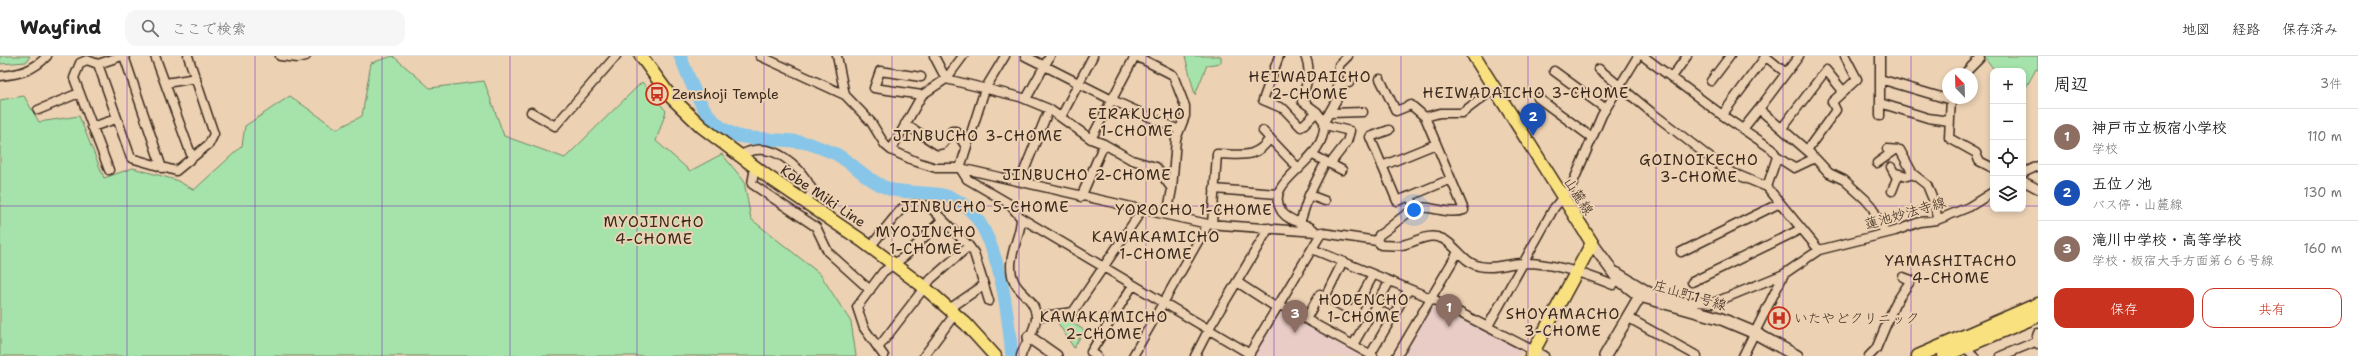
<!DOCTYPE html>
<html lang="ja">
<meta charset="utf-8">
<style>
:root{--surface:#fff;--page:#f6f6f6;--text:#222;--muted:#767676;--line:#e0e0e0;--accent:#c8321e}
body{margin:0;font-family:"Shantell Sans","Klee One",sans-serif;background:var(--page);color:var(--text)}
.controls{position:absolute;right:12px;top:12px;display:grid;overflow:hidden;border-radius:8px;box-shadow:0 2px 6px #0003}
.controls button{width:36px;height:36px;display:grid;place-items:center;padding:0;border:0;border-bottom:1px solid var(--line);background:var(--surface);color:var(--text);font:20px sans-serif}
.compass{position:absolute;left:1942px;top:12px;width:36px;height:36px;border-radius:50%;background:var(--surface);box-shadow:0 2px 6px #0003;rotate:337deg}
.you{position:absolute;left:1414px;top:154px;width:14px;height:14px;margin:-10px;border:3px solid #fff;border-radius:50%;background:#1a73e8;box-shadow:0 0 0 6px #1a73e833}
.badge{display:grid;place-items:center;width:26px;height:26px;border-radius:50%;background:var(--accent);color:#fff;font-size:13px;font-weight:700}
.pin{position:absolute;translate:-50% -33px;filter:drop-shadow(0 1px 2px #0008)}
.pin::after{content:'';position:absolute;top:21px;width:14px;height:12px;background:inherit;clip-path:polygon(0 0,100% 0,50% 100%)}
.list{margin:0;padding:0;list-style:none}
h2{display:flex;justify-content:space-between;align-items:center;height:52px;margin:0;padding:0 16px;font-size:17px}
h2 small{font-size:13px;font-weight:400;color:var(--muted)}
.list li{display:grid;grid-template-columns:26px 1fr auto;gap:12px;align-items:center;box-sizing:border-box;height:56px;padding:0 16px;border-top:1px solid var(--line)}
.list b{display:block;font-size:15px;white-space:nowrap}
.list p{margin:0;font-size:13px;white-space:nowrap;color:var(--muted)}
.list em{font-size:13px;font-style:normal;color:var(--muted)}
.actions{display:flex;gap:8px;padding:12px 16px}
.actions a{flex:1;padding:9px 0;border:1px solid var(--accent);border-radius:12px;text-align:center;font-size:14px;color:var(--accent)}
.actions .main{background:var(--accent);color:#fff}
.icon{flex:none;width:22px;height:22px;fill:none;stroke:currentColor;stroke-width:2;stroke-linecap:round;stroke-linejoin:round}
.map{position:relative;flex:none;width:2038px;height:300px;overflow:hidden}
header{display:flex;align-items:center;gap:24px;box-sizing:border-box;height:56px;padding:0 20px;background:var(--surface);border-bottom:1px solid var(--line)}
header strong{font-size:19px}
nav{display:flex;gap:22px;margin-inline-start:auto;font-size:14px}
.search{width:280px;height:36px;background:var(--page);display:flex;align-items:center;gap:10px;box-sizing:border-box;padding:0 14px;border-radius:12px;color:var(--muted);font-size:15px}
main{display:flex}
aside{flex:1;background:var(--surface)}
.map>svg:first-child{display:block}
.built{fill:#e8ccc5}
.green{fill:#a5e3ab;stroke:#708664}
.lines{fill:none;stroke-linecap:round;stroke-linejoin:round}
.river{stroke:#87c6e8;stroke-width:13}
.street-casing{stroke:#3b2a1e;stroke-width:11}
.secondary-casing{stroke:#3b2a1e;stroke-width:14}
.primary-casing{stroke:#3b2a1e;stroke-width:15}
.street{stroke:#ecd1b3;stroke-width:8}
.secondary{stroke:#ecd1b3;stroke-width:11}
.primary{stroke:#fae180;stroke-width:12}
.grid{fill:none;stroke:#7b2cbf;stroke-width:1;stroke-opacity:0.55}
.labels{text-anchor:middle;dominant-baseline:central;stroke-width:4;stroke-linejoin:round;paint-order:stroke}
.poi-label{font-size:14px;fill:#3b2a1e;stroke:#ecd1b3;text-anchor:start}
.street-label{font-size:14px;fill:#3b2a1e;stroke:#ecd1b3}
.neighbourhood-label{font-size:15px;letter-spacing:1px;fill:#3b2a1e;stroke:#ecd1b3}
</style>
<header>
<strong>Wayfind</strong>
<div class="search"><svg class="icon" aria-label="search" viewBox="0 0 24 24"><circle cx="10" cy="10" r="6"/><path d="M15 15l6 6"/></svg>ここで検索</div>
<nav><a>地図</a><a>経路</a><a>保存済み</a></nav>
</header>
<main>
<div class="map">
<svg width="2038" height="300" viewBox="0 0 2038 300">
<rect width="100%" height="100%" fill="#ecd1b3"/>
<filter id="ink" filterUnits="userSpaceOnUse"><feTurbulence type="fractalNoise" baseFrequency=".025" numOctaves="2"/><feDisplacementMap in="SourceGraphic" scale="8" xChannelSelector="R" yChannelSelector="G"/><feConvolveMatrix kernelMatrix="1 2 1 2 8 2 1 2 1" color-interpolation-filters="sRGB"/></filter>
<g filter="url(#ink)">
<path class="built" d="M 1435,247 L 1522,293 L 1518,300 L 1401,300 L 1432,249 Z
M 1281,254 L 1365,300 L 1253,300 Z"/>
<path class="green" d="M 0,0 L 30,0 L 26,6 L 0,8 Z
M 393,0 L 430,32 L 484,25 L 504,80 L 565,102 L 642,26 L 666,55 L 656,85 L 690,115 L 722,98 L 744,125 L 751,163 L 820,218 L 851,266 L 856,300 L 0,300 L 0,44 L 24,40 L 39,66 L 79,60 L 104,122 L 133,112 L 176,124 L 194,134 L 242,90 L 245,70 L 290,40 L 337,73 L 362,60 L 371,7 Z
M 1185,0 L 1221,0 L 1221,7 L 1207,9 L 1195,39 Z
M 1984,0 L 2038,0 L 2038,14 L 2036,13 L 2023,37 L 2023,15 L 1995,15 Z
M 1073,258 L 1074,268 L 1084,274 L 1074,292 L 1054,261 Z"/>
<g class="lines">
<path class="river" d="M 680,0 C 693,30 702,66 735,79 C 745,83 758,82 768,83 C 782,85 800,84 813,89 C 821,92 829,95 836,98 C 854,108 869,126 889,133 C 911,139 940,133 960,146 C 999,170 1008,258 1012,300"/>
<g class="street-casing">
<path id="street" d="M 124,0 L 162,112
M 155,0 L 192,101
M 280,0 L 298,2 L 306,0
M 760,0 L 845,39 L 871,66 L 885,89 L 891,94 L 917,106 L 936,112 L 960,112 L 1167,159
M 837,0 L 845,39
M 934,0 L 946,23 L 963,0
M 1025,0 L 1112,44 L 1179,74
M 1136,0 L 1173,19 L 1185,50 L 1185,60 L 1176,83 L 1172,133
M 1279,0 L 1263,44 L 1284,53 L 1301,71 L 1317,56
M 1305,0 C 1313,15 1305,30 1302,45 L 1317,56 L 1324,66 C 1328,108 1260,123 1282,156 C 1291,168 1307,165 1316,176
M 1643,0 L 1722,59 L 1772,93 L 1777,101 L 1794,112 L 1815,102 L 1829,117 L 1844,124 L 1865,143 L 1872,151 L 1885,177
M 1765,0 L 1786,17
M 98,8 L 122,0
M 1599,13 L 1651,56 L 1726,114 L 1767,131 L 1819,194
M 1554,15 L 1606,53
M 1964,18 L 1980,2
M 0,20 C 19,18 33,15 47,0
M 921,21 L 880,15 L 874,32 L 922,39
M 1672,21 L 1687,0
M 1380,23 L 1396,55 L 1411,49 L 1425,61
M 1880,23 L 1951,44
M 1711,25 L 1730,0
M 166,27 L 196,22
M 1338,28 L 1349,27
M 1538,42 L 1591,81
M 1951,42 L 1949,82 L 1976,97 L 1979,105 L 1993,112
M 1026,43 L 1050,0
M 1880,47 L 1928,62 L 1949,65
M 1759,53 L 1799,0
M 38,54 L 79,37
M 531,56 L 555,70 L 616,0
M 1330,57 L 1363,56
M 1722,59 L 1766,0
M 1880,60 L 1880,0
M 1061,61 L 1093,0
M 1324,66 L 1337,43 L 1339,9 L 1348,0
M 905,68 L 938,89 L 943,88 L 952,75 L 956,75 L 966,91
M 1325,69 L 1350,75 L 1347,86 L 1330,108
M 92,71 L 116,63
M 1782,72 L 1826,14 L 1843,35
M 1743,73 L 1759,53 L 1811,98
M 1389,74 L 1370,81 L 1397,145 L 1410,140
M 1263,75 L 1299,113
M 1091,83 L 1135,0
M 1887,93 L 1900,94 L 1913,118 L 1927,129 L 1936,151 L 1937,164
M 891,94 L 922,39 L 946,23 L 1020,41 L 1049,53 L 1091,83 L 1104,88 L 1132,104 L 1156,111 L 1172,133 L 1167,159 L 1208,168 L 1316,176 L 1377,185 L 1381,189 C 1388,189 1396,190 1402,189 C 1417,186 1428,176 1443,183 C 1457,190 1464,207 1479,210 C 1495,214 1510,206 1525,207 C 1554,207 1586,218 1613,229 L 1618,223
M 1807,94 L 1836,54 L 1832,46 L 1857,23 L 1845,0
M 741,99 C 771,82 800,109 813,135 L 806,145
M 1313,99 L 1342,114
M 1877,107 L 1894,95
M 1382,110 L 1436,88
M 755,111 L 752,128 L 816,171 L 828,196 L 870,234
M 1891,111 L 1897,122 L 1892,135
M 960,112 L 967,123 L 1008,147 L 1021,162 C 1021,179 1011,193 1011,210 C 1011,239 1034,236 1036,260 C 1037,273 1024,288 1021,300
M 960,112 L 985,33 L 1005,0
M 109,114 L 74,22 L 80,7 L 87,4 L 98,8 L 131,102 L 176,115 L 209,88 L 214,78 L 188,0
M 1896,117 L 1907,120 L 1913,118
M 2023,117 L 2038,110
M 1020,125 L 1049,53
M 2023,125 L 2038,133
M 1767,131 L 1777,101
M 1214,133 L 1278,138
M 1309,139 L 1325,145
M 1081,141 L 1104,88
M 1415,153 L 1410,140 L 1451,123
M 1021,162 L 1250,298
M 1300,167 L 1309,139 L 1325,107
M 1212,168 L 1217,98 C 1240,98 1256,104 1270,82
M 1377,185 L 1379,179 C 1391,172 1403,158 1415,153 C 1427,147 1446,160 1464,154 L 1425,61 L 1440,57 L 1462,57 L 1495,32
M 870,191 L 902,152 L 913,149 L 929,150 L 969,190 L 974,197 L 989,245
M 1312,193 L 1431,242 L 1544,300
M 1681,196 L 1780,147
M 1617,216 L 1655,239 L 1679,245 L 1713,247 L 1784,218 L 1819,194 L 1895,175 L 1920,166 L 1937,164 L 1969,151 L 1993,136
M 1237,226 L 1277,252
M 1692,226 L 1801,173
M 1325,241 L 1340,211
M 1280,249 L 1373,300
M 949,253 L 984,229
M 1377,253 L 1392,261
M 1036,261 L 1073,256 L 1142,154
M 1627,261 L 1697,300
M 1306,263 L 1320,238 L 1353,256 L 1371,223
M 1488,270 L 1554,152 L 1571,131 L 1602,59 L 1638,0
M 2035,286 L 2038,277
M 1353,289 L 1387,230
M 1965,291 L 1974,300
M 878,292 L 931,223 L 969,190
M 1370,299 L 1409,233
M 884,300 L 864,272 L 857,251 L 883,216 L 905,200 L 943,163
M 924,300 L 955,258
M 1097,300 L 1091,296 L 1133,229
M 1133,300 L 1208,168
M 1195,300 L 1211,269 L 1269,172
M 1248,300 L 1322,176
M 1397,300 L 1458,196
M 1743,300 L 1784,218
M 1869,300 L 1876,293 L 1895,248 L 1911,224 L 1903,221
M 2001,300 L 2035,286 L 2038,288"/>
</g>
<g class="secondary-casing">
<path id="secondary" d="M 1592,187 L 1618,223 L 1640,240 L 1719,262 L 1755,277 L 1797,300
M 1029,281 L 1056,300
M 1605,300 L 1640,240"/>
</g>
<g class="primary-casing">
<path id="primary" d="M 641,0 L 670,40 L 702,71 L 767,120 L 861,184 L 924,231 L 966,268 L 995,300
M 1474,0 L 1592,187 L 1531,300
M 1918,300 L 2038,248
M 1944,300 L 2038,260"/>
</g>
<use href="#street" class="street"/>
<use href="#secondary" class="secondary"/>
<use href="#primary" class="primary"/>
</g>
</g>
<path class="grid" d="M 127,0 L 127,300M 255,0 L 255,300M 382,0 L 382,300M 510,0 L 510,300M 637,0 L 637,300M 764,0 L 764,300M 892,0 L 892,300M 1019,0 L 1019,300M 1146,0 L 1146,300M 1274,0 L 1274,300M 1401,0 L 1401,300M 1528,0 L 1528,300M 1656,0 L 1656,300M 1783,0 L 1783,300M 1911,0 L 1911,300M 0,150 L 1993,150M 2023,150 L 2038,150"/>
<defs>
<g id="bus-ring" transform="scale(1.15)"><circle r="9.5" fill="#ecd1b3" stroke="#c8321e" stroke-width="1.5"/><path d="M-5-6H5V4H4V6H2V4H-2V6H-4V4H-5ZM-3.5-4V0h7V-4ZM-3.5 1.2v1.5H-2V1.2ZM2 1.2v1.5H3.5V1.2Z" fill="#c8321e"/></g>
<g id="hospital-ring" transform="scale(1.15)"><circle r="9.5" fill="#ecd1b3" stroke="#c8321e" stroke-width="1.5"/><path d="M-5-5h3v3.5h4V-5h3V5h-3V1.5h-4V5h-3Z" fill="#c8321e"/></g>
</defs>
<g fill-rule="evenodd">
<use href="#bus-ring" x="657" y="38"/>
<use href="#hospital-ring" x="1779" y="262"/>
</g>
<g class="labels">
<g class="poi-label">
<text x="672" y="38">Zenshoji Temple</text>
<text x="1794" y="262">いたやどクリニック</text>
</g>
<g class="street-label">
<text transform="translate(823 140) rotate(34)">Kobe Miki Line</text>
<text transform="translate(1579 140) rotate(57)">山麓線</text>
<text transform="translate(1905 157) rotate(-16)">蓮池妙法寺線</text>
<text transform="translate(1690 239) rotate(16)">庄山町1号線</text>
</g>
<g class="neighbourhood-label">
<text x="1310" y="21">HEIWADAICHO<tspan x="1310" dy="17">2-CHOME</tspan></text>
<text x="1526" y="37">HEIWADAICHO 3-CHOME</text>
<text x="1137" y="58">EIRAKUCHO<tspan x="1137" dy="17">1-CHOME</tspan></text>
<text x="978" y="80">JINBUCHO 3-CHOME</text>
<text x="1699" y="104">GOINOIKECHO<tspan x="1699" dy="17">3-CHOME</tspan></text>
<text x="1087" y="119">JINBUCHO 2-CHOME</text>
<text x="985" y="151">JINBUCHO 5-CHOME</text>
<text x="1194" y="154">YOROCHO 1-CHOME</text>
<text x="654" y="166">MYOJINCHO<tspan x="654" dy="17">4-CHOME</tspan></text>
<text x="926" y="176">MYOJINCHO<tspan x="926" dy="17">1-CHOME</tspan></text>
<text x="1156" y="181">KAWAKAMICHO<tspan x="1156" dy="17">1-CHOME</tspan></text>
<text x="1951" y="205">YAMASHITACHO<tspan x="1951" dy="17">4-CHOME</tspan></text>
<text x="1364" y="244">HODENCHO<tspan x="1364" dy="17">1-CHOME</tspan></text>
<text x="1563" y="258">SHOYAMACHO<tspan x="1563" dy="17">3-CHOME</tspan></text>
<text x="1104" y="261">KAWAKAMICHO<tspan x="1104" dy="17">2-CHOME</tspan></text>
</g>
</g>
</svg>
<div class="controls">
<button>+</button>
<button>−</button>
<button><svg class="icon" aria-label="locate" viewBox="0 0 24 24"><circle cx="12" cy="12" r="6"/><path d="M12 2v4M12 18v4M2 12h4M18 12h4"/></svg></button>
<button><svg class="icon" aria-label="layers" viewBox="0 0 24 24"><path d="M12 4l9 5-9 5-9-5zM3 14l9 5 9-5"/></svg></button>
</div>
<svg class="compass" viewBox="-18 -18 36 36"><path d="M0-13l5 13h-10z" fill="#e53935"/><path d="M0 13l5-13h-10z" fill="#767676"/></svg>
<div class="you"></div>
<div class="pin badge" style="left:1449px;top:271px;background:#8d6e63">1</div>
<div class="pin badge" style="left:1533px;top:80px;background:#1a4fb4">2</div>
<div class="pin badge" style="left:1295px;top:277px;background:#8d6e63">3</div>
</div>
<aside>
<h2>周辺<small>3件</small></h2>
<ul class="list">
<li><span class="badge" style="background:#8d6e63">1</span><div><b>神戸市立板宿小学校</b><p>学校</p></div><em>110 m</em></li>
<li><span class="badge" style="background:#1a4fb4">2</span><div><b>五位ノ池</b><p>バス停 · 山麓線</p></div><em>130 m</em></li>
<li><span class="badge" style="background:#8d6e63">3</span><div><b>滝川中学校・高等学校</b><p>学校 · 板宿大手方面第６６号線</p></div><em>160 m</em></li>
</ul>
<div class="actions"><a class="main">保存</a><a>共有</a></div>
</aside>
</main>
